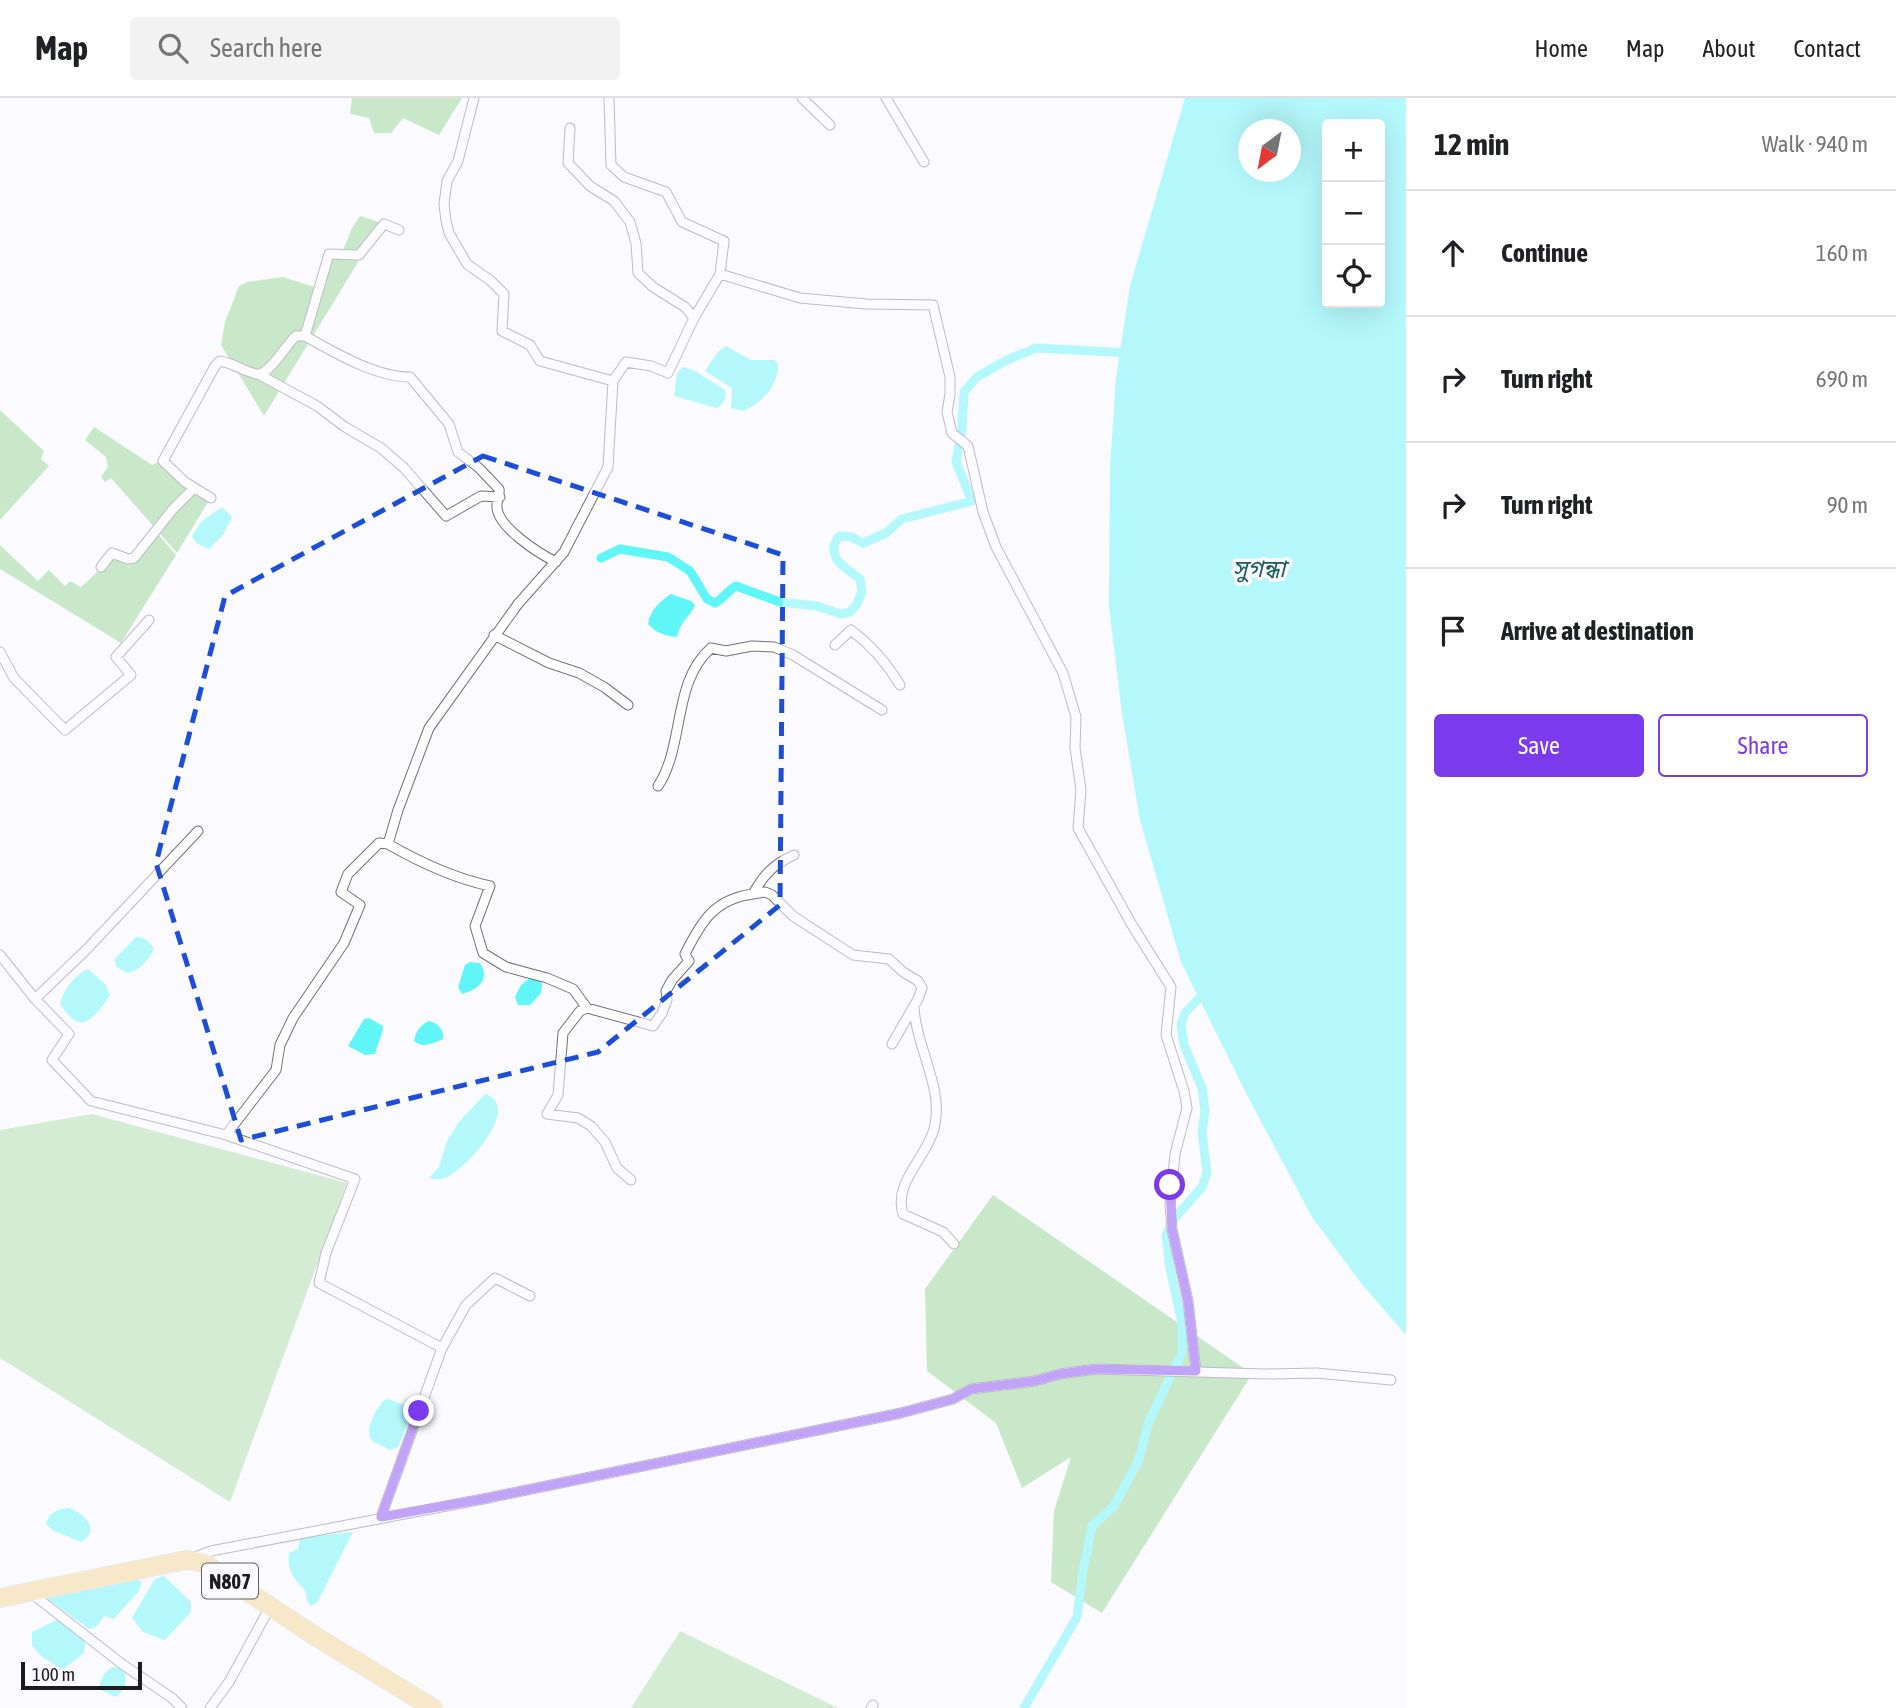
<!DOCTYPE html>
<meta charset="utf-8">
<style>
:root{--surface:#fff;--page:#f2f2f2;--text:#202124;--muted:#757577;--line:#e0e0e0;--accent:#7c3aed}
body{margin:0;font-family:"Asap Condensed","Noto Sans Bengali",sans-serif;background:var(--page);color:var(--text)}
.controls{position:absolute;right:21px;top:21px;display:grid;overflow:hidden;border-radius:7px;box-shadow:0 7px 28px #0002}
.controls button{width:63px;height:63px;display:grid;place-items:center;padding:0;border:0;border-bottom:2px solid var(--line);background:var(--surface);color:var(--text);font:35px sans-serif}
.compass{position:absolute;left:1238px;top:21px;width:63px;height:63px;border-radius:50%;background:var(--surface);box-shadow:0 7px 28px #0002;rotate:212deg}
.scale{position:absolute;left:21px;bottom:18px;width:121px;box-sizing:border-box;padding-left:7px;border:4px solid #1d1d1f;border-top:0;font-size:19px;line-height:24px;white-space:nowrap;color:#1d1d1f;-webkit-text-stroke:5px #fafaff;paint-order:stroke}
.stop{position:absolute;width:21px;height:21px;margin:-16px;border:5px solid #7c3aed;border-radius:50%;background:#fff}
.stop.end{background:#7c3aed;border-color:#fff;box-shadow:0 2px 7px #0008}
.list{margin:0;padding:0;list-style:none}
h2{display:flex;justify-content:space-between;align-items:center;height:91px;margin:0;padding:0 28px;font-size:30px}
h2 small{font-size:23px;font-weight:400;color:var(--muted)}
.list li{display:grid;grid-template-columns:46px 1fr auto;gap:21px;align-items:center;box-sizing:border-box;height:126px;padding:0 28px;border-top:2px solid var(--line)}
.list b{display:block;font-size:26px;white-space:nowrap}
.list em{font-size:23px;font-style:normal;color:var(--muted)}
.actions{display:flex;gap:14px;padding:21px 28px}
.actions a{flex:1;padding:16px 0;border:2px solid var(--accent);border-radius:7px;text-align:center;font-size:24px;color:var(--accent)}
.actions .main{background:var(--accent);color:#fff}
.icon{flex:none;width:38px;height:38px;fill:none;stroke:currentColor;stroke-width:2;stroke-linecap:round;stroke-linejoin:round}
.map{position:relative;flex:none;width:1406px;height:1610px;overflow:hidden}
header{display:flex;align-items:center;gap:42px;box-sizing:border-box;height:98px;padding:0 35px;background:var(--surface);border-bottom:2px solid var(--line)}
header strong{font-size:33px}
nav{display:flex;gap:38px;margin-inline-start:auto;font-size:24px}
.search{width:490px;height:63px;background:var(--page);display:flex;align-items:center;gap:18px;box-sizing:border-box;padding:0 24px;border-radius:7px;color:var(--muted);font-size:26px}
main{display:flex}
aside{flex:1;background:var(--surface)}
.map>svg:first-child{display:block}
.green{fill:#a7dca0}
.forest{fill:#8fd387}
.water{fill:#60f5f7;fill-rule:evenodd}
.lines{fill:none;stroke-linecap:round;stroke-linejoin:round}
.canal{stroke:#60f5f7;stroke-width:9}
.street-casing{stroke:#717178;stroke-width:11}
.highway-casing{stroke:#d6d6d7;stroke-width:20}
.street{stroke:#fff;stroke-width:9}
.highway{stroke:#f7d28a;stroke-width:18}
.route{stroke:#7c3aed;stroke-width:9}
.marked{fill:none;stroke:#1d4ed8;stroke-width:5;stroke-dasharray:14 9;stroke-linejoin:round}
.labels{text-anchor:middle;dominant-baseline:central;stroke-width:7;stroke-linejoin:round;paint-order:stroke}
.shield{fill:#fafaff;stroke:#5f5f62;stroke-width:2}
.shield-label{font-size:21px;font-weight:bold;fill:#1d1d1f}
.water-label{font-size:24px;font-style:italic;fill:#1f5d5e;stroke:#fafaff}
</style>
<header>
<strong>Map</strong>
<div class="search"><svg class="icon" aria-label="search" viewBox="0 0 24 24"><circle cx="10" cy="10" r="6"/><path d="M15 15l6 6"/></svg>Search here</div>
<nav><a>Home</a><a>Map</a><a>About</a><a>Contact</a></nav>
</header>
<main>
<div class="map">
<svg width="1406" height="1610" viewBox="0 0 1406 1610">
<rect width="100%" height="100%" fill="#fafaff"/>
<path class="green" d="M 92,1016 L 347,1085 L 230,1404 L 0,1260 L 0,1032 Z
M 680,1533 L 838,1610 L 631,1610 Z"/>
<path class="forest" d="M 352,0 L 462,0 L 439,37 L 403,20 L 391,35 L 374,35 L 369,20 L 350,16 Z
M 360,118 L 382,125 L 264,318 L 221,247 L 225,224 L 239,188 L 247,184 L 283,179 L 314,189 L 325,152 L 343,152 L 352,130 Z
M 0,312 L 44,353 L 41,361 L 49,368 L 0,422 Z
M 94,329 L 152,367 L 161,363 L 210,401 L 177,455 L 111,380 L 105,384 L 101,379 L 108,369 L 106,359 L 85,342 Z
M 157,435 L 176,457 L 121,545 L 0,471 L 0,447 L 38,483 L 49,472 L 65,488 L 70,483 L 81,489 L 114,458 L 127,464 Z
M 993,1097 L 1252,1276 L 1102,1515 L 1051,1484 L 1054,1413 L 1071,1359 L 1022,1390 L 996,1325 L 927,1273 L 925,1191 Z"/>
<path class="water" d="M 1185,0 L 1406,0 L 1406,1237 L 1361,1185 L 1312,1119 L 1248,999 L 1181,864 L 1140,722 L 1122,616 L 1109,508 L 1110,370 L 1116,280 L 1130,188 ZM 1327,26 L 1380,26 L 1380,205 L 1327,205 ZM 1248,32 L 1290,32 L 1290,74 L 1248,74 Z
M 726,248 L 751,262 L 775,262 L 778,266 C 778,289 763,303 744,313 L 731,310 L 732,290 L 705,273 L 718,254 Z
M 683,269 L 693,272 L 725,292 C 727,302 724,305 717,310 L 674,298 L 677,275 Z
M 222,409 L 232,419 L 223,437 L 209,451 L 196,445 L 192,438 L 202,423 Z
M 671,496 L 691,503 L 695,507 C 690,520 682,520 677,539 C 665,538 656,535 648,526 C 650,512 660,503 671,496 Z
M 136,839 C 145,839 150,844 154,851 C 148,863 140,873 127,875 L 117,869 L 114,862 Z
M 470,864 L 480,865 C 491,881 478,892 462,896 L 458,889 L 465,867 Z
M 88,871 L 106,887 L 110,897 C 105,905 88,931 76,923 C 70,920 64,911 60,906 C 63,892 75,877 88,871 Z
M 530,880 L 537,880 L 542,886 L 541,895 L 530,907 L 518,907 L 515,899 L 521,887 Z
M 369,920 L 383,928 L 383,931 L 375,956 L 365,957 L 348,948 L 364,921 Z
M 428,923 C 438,925 444,931 443,941 C 433,945 423,951 414,943 C 416,933 419,929 428,923 Z
M 485,996 C 524,1009 465,1072 445,1080 C 440,1082 433,1081 429,1080 L 439,1069 L 447,1043 L 458,1025 Z
M 388,1301 L 407,1308 L 412,1316 L 398,1349 L 390,1352 L 372,1343 C 364,1329 375,1314 384,1302 Z
M 69,1410 C 84,1415 102,1432 81,1444 L 54,1433 L 46,1426 C 50,1413 56,1412 69,1410 Z
M 353,1434 L 317,1505 L 311,1508 L 307,1503 L 305,1492 C 293,1481 287,1471 289,1455 L 298,1451 L 300,1440 Z
M 130,1478 L 142,1484 L 139,1493 L 114,1521 L 104,1518 L 96,1529 L 89,1531 L 45,1499 Z
M 164,1478 L 191,1504 L 191,1514 L 165,1542 L 143,1534 L 132,1520 L 155,1481 Z
M 59,1521 L 74,1530 L 85,1544 L 84,1555 L 62,1572 L 41,1558 L 32,1547 L 32,1534 Z
M 112,1569 L 120,1570 L 125,1574 C 127,1585 125,1591 116,1599 L 99,1591 C 100,1581 104,1575 112,1569 Z"/>
<g class="lines">
<path class="canal" d="M 601,460 L 620,451 L 668,459 L 690,473 L 707,501 L 715,505 C 724,500 727,493 736,488 L 780,504 L 817,508 L 841,516 L 850,514 L 857,506 L 862,494 L 860,481 C 845,469 824,459 839,438 L 852,439 L 863,445 L 886,435 L 902,421 L 972,403 L 956,364 L 962,330 L 964,294 L 977,279 L 1007,262 L 1036,250 L 1131,255
M 1024,1610 L 1077,1519 L 1083,1473 L 1092,1428 L 1114,1408 L 1138,1364 L 1149,1323 L 1182,1255 L 1182,1225 L 1170,1171 L 1166,1137 L 1175,1120 L 1202,1089 L 1207,1075 L 1202,1034 L 1205,1013 L 1202,990 L 1184,947 L 1181,926 L 1185,915 L 1206,893"/>
<g class="street-casing">
<path id="street" d="M 474,0 L 458,63 L 447,83 L 444,106 L 446,123 L 449,135 L 467,166 L 491,183 L 504,196 L 502,233 L 530,247 L 540,263 L 613,283 L 608,369 L 564,454 L 518,506 L 429,630 L 398,712 L 388,746 C 421,765 453,780 490,788 L 475,828 L 483,855 L 506,869 L 547,880 L 573,891 L 587,910
M 609,0 L 611,67 L 624,79 L 666,94 L 682,124 L 724,143 L 720,176 L 800,200 L 866,206 L 933,207 L 950,279 L 950,296 L 947,314 L 952,335 L 968,348 L 983,414 L 996,449 L 1063,575 L 1076,619 L 1075,650 L 1081,692 L 1078,730 L 1132,827 L 1171,889 L 1166,937 L 1184,993 L 1187,1010 L 1175,1056 L 1170,1108 L 1172,1131 L 1188,1203 L 1196,1273
M 802,0 L 830,27
M 886,0 L 924,64
M 570,30 L 568,65 L 590,88 L 614,103 L 630,124 L 636,145 L 638,175 L 653,189 L 685,209 L 694,220
M 305,238 C 335,255 376,279 410,279 L 449,326 L 458,354 L 479,370 L 499,391 C 500,398 497,401 497,407 C 495,428 540,456 556,464
M 258,276 L 317,308 L 345,329 L 381,350 L 404,370 L 446,418 L 481,398 L 500,399
M 613,283 L 626,264 L 651,268 L 668,275 L 694,220 L 720,176
M 211,400 L 185,384 L 163,363 L 215,268 L 220,263 C 233,265 245,274 257,276 C 270,277 286,246 296,238 L 305,238 L 329,156 L 359,157 L 384,126 L 399,132
M 101,469 L 112,455 L 128,461 L 134,460 L 173,411 L 194,390
M 494,537 L 549,565 L 579,575 L 604,589 L 628,607
M 835,547 L 851,532 C 872,548 887,565 900,587
M 0,554 L 14,580 L 65,632 L 131,577 L 116,559 L 149,522
M 658,688 C 685,647 672,584 711,550 L 726,553 L 752,548 L 774,549 L 793,557 L 882,612
M 198,733 L 87,851 L 35,901 L 69,936 L 52,962 L 91,1003 L 226,1037
M 388,746 L 379,745 L 348,776 L 341,794 L 360,807 L 344,845 L 293,920 L 280,947 L 276,972 L 226,1037 L 355,1081 L 326,1155 L 319,1185 L 442,1250
M 753,796 L 765,794 L 772,797 L 793,818 L 853,857 L 889,861 L 903,874 L 918,883 L 922,890 L 918,901 L 892,946
M 0,857 L 35,901
M 914,907 C 915,949 945,990 934,1031 C 926,1060 893,1085 903,1116 L 943,1134 L 954,1146
M 631,1082 L 617,1070 L 605,1044 L 591,1028 L 578,1020 L 547,1016 L 558,997 L 563,935 L 580,913 L 587,910 L 653,928 L 662,915 L 667,902 L 666,893 L 672,882 L 689,863 L 685,856 C 701,824 714,801 753,796 C 764,776 774,766 794,757
M 381,1419 L 442,1250 L 466,1207 L 495,1180 L 530,1198
M 193,1460 L 211,1453 L 483,1401 L 901,1315 L 953,1301 L 971,1291 L 1035,1283 L 1060,1276 L 1096,1271 L 1265,1276 L 1316,1275 L 1391,1282
M 31,1495 L 122,1566 L 172,1600 L 182,1610
M 210,1610 L 229,1584 L 270,1509
M 871,1610 L 873,1607"/>
</g>
<g class="highway-casing">
<path id="highway" d="M 0,1500 L 186,1462 L 204,1465 L 315,1538 L 433,1610"/>
</g>
<use href="#street" class="street"/>
<use href="#highway" class="highway"/>
</g>
<g class="lines">
<path class="route" d="M 419,1313 L 381,1419 L 483,1401 L 901,1315 L 953,1301 L 971,1291 L 1035,1283 L 1060,1276 L 1096,1271 L 1196,1273 L 1188,1203 L 1172,1131 L 1170,1087"/>
</g>
<path d="M0 0H1406V1610H0ZM 483,358 L 783,457 L 780,807 L 598,954 L 241,1042 L 156,765 L 225,498 Z" fill="#fafaff" fill-opacity=".55" fill-rule="evenodd"/>
<path class="marked" d="M 483,358 L 783,457 L 780,807 L 598,954 L 241,1042 L 156,765 L 225,498 Z"/>
<g class="labels">
<rect class="shield" x="202" y="1465.5" width="56" height="35" rx="5"/>
<g class="shield-label">
<text x="230" y="1483">N807</text>
</g>
<g class="water-label">
<text x="1259" y="470">সুগন্ধা</text>
</g>
</g>
</svg>
<div class="controls">
<button>+</button>
<button>−</button>
<button><svg class="icon" aria-label="locate" viewBox="0 0 24 24"><circle cx="12" cy="12" r="6"/><path d="M12 2v4M12 18v4M2 12h4M18 12h4"/></svg></button>
</div>
<svg class="compass" viewBox="-18 -18 36 36"><path d="M0-13l5 13h-10z" fill="#e53935"/><path d="M0 13l5-13h-10z" fill="#757577"/></svg>
<div class="scale">100 m</div>
<div class="stop" style="left:1170px;top:1087px"></div>
<div class="stop end" style="left:419px;top:1313px"></div>
</div>
<aside>
<h2>12 min<small>Walk · 940 m</small></h2>
<ul class="list">
<li><svg class="icon" aria-label="ahead" viewBox="0 0 24 24"><path d="M12 20V5M6 11l6-6 6 6"/></svg><div><b>Continue</b></div><em>160 m</em></li>
<li><svg class="icon" aria-label="right" viewBox="0 0 24 24"><path d="M7 20v-9h11M14 6l5 5-5 5"/></svg><div><b>Turn right</b></div><em>690 m</em></li>
<li><svg class="icon" aria-label="right" viewBox="0 0 24 24"><path d="M7 20v-9h11M14 6l5 5-5 5"/></svg><div><b>Turn right</b></div><em>90 m</em></li>
<li><svg class="icon" aria-label="arrive" viewBox="0 0 24 24"><path d="M6 21V4h12l-3 4 3 4H6"/></svg><div><b>Arrive at destination</b></div></li>
</ul>
<div class="actions"><a class="main">Save</a><a>Share</a></div>
</aside>
</main>
